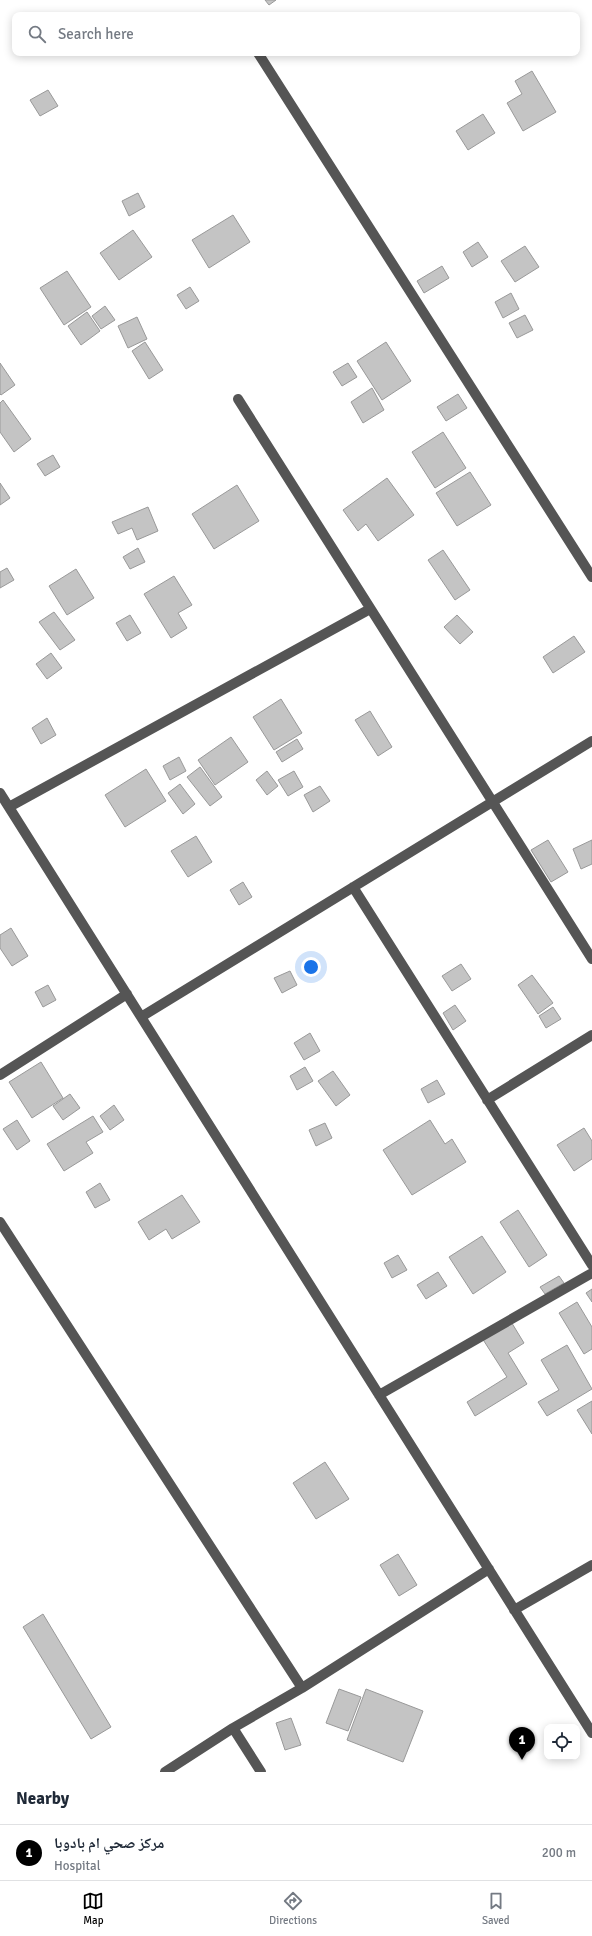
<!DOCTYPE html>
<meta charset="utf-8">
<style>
:root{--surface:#fff;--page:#f2f2f3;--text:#1f2937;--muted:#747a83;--line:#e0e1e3;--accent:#000}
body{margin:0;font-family:Signika,"Noto Naskh Arabic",sans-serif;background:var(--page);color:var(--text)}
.controls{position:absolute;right:12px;bottom:12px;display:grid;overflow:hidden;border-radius:8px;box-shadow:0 2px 10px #0003}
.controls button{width:36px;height:36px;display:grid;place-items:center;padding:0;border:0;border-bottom:1px solid var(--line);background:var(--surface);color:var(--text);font:20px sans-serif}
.you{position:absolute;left:311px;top:967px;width:14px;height:14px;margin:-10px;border:3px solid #fff;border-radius:50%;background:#1a73e8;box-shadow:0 0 0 6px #1a73e833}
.badge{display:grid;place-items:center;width:26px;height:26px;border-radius:50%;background:var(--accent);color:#fff;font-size:13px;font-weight:700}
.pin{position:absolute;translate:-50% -33px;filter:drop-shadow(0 1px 2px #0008)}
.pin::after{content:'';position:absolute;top:21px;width:14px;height:12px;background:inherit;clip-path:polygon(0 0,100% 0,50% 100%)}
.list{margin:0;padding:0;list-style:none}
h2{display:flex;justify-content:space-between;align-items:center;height:52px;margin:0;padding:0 16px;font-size:17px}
h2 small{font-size:13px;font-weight:400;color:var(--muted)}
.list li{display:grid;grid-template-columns:26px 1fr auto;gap:12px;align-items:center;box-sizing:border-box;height:56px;padding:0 16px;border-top:1px solid var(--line)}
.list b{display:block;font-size:15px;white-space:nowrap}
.list p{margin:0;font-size:13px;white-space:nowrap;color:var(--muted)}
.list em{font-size:13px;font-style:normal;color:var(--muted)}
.icon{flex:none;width:22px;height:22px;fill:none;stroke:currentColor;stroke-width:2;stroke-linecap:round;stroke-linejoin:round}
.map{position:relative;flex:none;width:592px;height:1772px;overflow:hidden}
.search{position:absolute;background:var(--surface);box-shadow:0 2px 10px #0003;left:12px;right:12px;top:12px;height:44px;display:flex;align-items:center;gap:10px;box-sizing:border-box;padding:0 14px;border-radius:8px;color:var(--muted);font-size:15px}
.sheet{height:108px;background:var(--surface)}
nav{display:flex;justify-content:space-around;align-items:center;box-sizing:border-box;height:56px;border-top:1px solid var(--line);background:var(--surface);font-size:11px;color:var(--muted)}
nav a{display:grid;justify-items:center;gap:2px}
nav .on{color:var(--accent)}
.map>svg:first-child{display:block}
.building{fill:#c4c4c4;stroke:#999}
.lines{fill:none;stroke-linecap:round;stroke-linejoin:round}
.minor{stroke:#555;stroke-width:10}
</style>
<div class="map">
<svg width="592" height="1772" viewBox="0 0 592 1772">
<rect width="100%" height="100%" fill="#fff"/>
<path class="building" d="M 265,0 L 276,0 L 269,5 Z
M 532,71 L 556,112 L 523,131 L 507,103 L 522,94 L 515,81 Z
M 48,90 L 58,106 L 40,116 L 30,100 Z
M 483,114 L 495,133 L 468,150 L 456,131 Z
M 138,193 L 145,207 L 129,216 L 122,201 Z
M 233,215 L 250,242 L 209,268 L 192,240 Z
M 133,230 L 152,257 L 119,280 L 100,253 Z
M 478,242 L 488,257 L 472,267 L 463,252 Z
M 525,246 L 539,267 L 515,282 L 501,261 Z
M 442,266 L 449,278 L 424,293 L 417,281 Z
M 67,271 L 91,307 L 64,325 L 40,288 Z
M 190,287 L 199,301 L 186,309 L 177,295 Z
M 511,293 L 519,309 L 503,318 L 495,302 Z
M 105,306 L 115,320 L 101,329 L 92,316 Z
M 87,312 L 100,331 L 81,345 L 68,326 Z
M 525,315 L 533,330 L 517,338 L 509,323 Z
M 137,317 L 147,339 L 128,348 L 118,326 Z
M 145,342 L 163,370 L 149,379 L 132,351 Z
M 386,342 L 411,381 L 382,400 L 357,361 Z
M 0,363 L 15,385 L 1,395 L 0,394 Z
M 348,363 L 357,377 L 342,386 L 333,372 Z
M 372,388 L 384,410 L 363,423 L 351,402 Z
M 458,394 L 467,408 L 446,421 L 437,407 Z
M 3,400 L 31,439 L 14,452 L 0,432 L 0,403 Z
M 443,432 L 466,468 L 435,488 L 412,452 Z
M 53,455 L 60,467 L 45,476 L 37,464 Z
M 470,472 L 491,505 L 457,526 L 436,493 Z
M 387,478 L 414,515 L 378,541 L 366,524 L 358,531 L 343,510 Z
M 0,483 L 10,498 L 0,505 Z
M 237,485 L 259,521 L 214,549 L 192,514 Z
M 148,507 L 158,531 L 137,540 L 132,528 L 118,534 L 112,522 Z
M 138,548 L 145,562 L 130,569 L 123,557 Z
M 443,550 L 470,590 L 455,600 L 428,560 Z
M 7,568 L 14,580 L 0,588 L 0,572 Z
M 76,569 L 94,598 L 67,615 L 49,586 Z
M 174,576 L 192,605 L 178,613 L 187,628 L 171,638 L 144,594 Z
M 54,612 L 75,640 L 60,650 L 39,622 Z
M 130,615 L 141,633 L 127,641 L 116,623 Z
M 457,615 L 473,632 L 460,644 L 444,627 Z
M 574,636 L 585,652 L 553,673 L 543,657 Z
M 51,653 L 62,668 L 47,679 L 36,664 Z
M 281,699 L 302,733 L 274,750 L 253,717 Z
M 370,711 L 392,747 L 378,756 L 355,720 Z
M 47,718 L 56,735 L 41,744 L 32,728 Z
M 231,737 L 248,762 L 215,785 L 198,760 Z
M 297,739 L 303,749 L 282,762 L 276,752 Z
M 179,757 L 186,771 L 170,780 L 163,766 Z
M 200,767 L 222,797 L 210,806 L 187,777 Z
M 146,769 L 166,801 L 125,827 L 105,795 Z
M 267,771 L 278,786 L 267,795 L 256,780 Z
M 294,771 L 303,787 L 288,796 L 278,780 Z
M 180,784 L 195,804 L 183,814 L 168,793 Z
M 320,786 L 330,801 L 313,812 L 304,795 Z
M 196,836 L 212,862 L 188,877 L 171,851 Z
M 548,840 L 568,872 L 551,882 L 531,850 Z
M 592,840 L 592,864 L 581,869 L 573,849 Z
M 243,882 L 252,897 L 239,905 L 230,890 Z
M 11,928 L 28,956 L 12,966 L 0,948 L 0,935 Z
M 461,964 L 471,979 L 452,991 L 442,976 Z
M 290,971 L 297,985 L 282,993 L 274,978 Z
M 532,975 L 553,1003 L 538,1014 L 518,985 Z
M 48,985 L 56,1000 L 43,1007 L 35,992 Z
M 455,1005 L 466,1021 L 453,1030 L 443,1013 Z
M 553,1007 L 561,1019 L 546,1028 L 539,1016 Z
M 310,1033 L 320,1051 L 304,1060 L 294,1043 Z
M 41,1062 L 63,1098 L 32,1118 L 9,1082 Z
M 305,1067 L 313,1081 L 297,1090 L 290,1076 Z
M 333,1071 L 350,1095 L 336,1106 L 318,1081 Z
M 437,1080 L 445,1094 L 428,1103 L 421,1089 Z
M 70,1094 L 80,1108 L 63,1120 L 53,1106 Z
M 114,1105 L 124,1120 L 110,1130 L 100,1116 Z
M 93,1116 L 103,1132 L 86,1142 L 93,1153 L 64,1171 L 47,1144 Z
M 17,1120 L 30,1141 L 17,1150 L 3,1129 Z
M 430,1120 L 445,1144 L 452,1139 L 466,1162 L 412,1195 L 383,1150 Z
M 325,1123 L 332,1138 L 316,1146 L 309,1130 Z
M 584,1128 L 592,1141 L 592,1159 L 574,1171 L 557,1145 Z
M 100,1183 L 110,1200 L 95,1208 L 86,1192 Z
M 182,1195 L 200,1222 L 172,1239 L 166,1229 L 149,1240 L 138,1222 Z
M 518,1210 L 547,1255 L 529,1267 L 500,1222 Z
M 482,1236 L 506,1272 L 473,1294 L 449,1257 Z
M 398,1255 L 407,1270 L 392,1278 L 384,1263 Z
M 438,1272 L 447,1286 L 426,1299 L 417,1285 Z
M 559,1276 L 564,1283 L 545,1294 L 540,1287 Z
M 592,1289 L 592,1302 L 586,1293 Z
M 577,1302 L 592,1327 L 592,1349 L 584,1354 L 559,1313 Z
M 510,1320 L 524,1343 L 508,1353 L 527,1384 L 475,1416 L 467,1402 L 507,1377 L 482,1338 Z
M 567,1345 L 592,1389 L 547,1416 L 538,1402 L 559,1390 L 541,1360 Z
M 592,1401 L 592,1434 L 577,1410 Z
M 325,1462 L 349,1499 L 316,1519 L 293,1483 Z
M 398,1554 L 417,1585 L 399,1596 L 380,1565 Z
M 43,1614 L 111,1727 L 91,1739 L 23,1627 Z
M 339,1689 L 361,1697 L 348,1731 L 326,1723 Z
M 366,1689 L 423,1711 L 403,1762 L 347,1740 Z
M 291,1718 L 301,1745 L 285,1750 L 276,1723 Z"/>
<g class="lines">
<path class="minor" d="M 258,53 L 592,577
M 238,399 L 592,959
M 0,793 L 592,1733
M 9,807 L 370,609
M 353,887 L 592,1265
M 141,1017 L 592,741
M 0,1075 L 127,994
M 487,1100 L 592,1035
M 0,1222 L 302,1688
M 379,1395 L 592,1273
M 514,1610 L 592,1565
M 233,1728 L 261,1772
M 165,1772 L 233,1728 L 302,1688 L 489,1569"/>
</g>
</svg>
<div class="controls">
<button><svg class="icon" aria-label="locate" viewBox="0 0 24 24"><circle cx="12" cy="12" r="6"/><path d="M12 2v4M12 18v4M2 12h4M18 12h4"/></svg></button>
</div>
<div class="you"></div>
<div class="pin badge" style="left:522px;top:1760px">1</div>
<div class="search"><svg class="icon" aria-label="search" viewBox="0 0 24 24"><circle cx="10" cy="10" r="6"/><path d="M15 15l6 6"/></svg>Search here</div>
</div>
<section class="sheet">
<h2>Nearby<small></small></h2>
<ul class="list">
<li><span class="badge">1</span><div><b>مركز صحي ام بادوبا</b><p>Hospital</p></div><em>200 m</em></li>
</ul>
</section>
<nav>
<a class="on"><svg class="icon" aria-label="map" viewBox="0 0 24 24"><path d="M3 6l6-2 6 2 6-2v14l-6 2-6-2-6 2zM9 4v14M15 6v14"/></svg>Map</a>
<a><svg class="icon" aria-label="directions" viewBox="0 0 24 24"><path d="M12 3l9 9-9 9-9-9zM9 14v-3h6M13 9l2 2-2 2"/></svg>Directions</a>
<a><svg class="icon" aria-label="saved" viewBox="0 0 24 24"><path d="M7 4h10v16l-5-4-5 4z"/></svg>Saved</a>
</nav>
